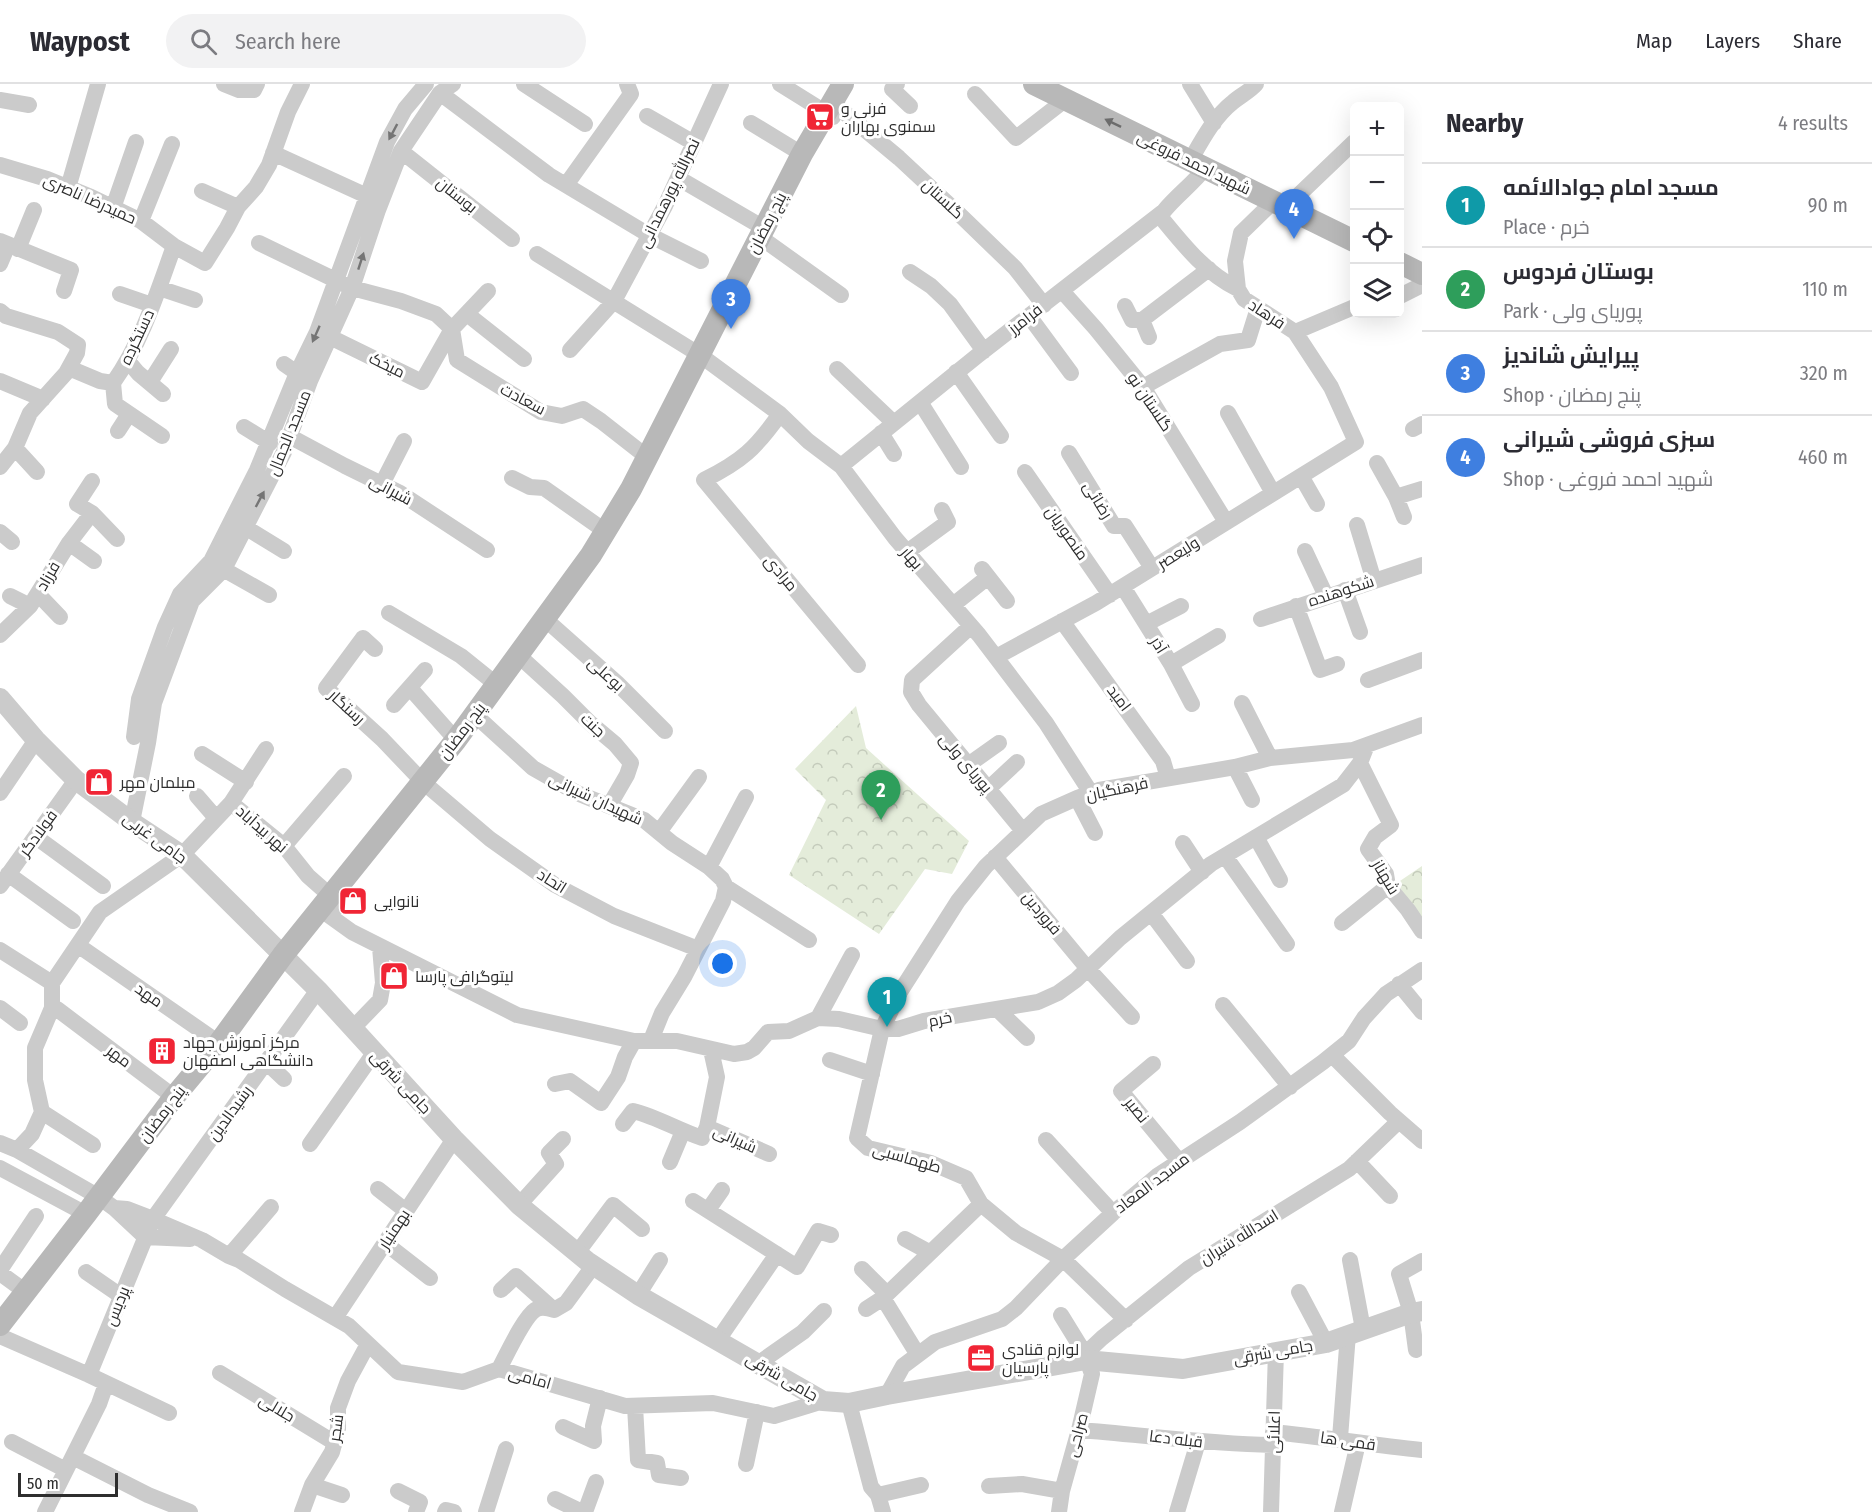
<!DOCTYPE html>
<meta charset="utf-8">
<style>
:root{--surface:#fff;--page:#f2f2f3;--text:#2b2b33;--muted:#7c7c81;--line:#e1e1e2;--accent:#f02535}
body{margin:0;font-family:"Fira Sans Condensed",Cairo,sans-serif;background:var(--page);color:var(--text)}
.controls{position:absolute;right:18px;top:18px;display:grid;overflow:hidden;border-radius:9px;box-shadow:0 6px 24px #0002}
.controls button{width:54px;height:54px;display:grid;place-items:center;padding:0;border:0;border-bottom:2px solid var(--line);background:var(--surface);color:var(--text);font:30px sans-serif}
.scale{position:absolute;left:18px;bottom:15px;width:100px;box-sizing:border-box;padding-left:6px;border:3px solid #2e2e2e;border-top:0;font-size:16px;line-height:21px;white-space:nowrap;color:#2e2e2e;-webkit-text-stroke:4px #fff;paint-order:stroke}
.you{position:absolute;left:723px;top:880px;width:21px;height:21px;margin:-15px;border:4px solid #fff;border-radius:50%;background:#1a73e8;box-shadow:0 0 0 9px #1a73e833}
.badge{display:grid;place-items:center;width:39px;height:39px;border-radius:50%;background:var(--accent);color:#fff;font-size:20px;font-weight:700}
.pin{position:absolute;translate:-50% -50px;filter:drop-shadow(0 2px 3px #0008)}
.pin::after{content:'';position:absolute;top:32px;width:21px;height:18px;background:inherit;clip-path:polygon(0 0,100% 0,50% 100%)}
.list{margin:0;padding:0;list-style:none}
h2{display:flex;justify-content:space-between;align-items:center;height:78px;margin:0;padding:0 24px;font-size:26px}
h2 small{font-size:20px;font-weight:400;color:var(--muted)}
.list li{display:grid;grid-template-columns:39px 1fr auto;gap:18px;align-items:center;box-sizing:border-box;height:84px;padding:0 24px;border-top:2px solid var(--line)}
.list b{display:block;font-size:22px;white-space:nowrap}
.list p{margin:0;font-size:20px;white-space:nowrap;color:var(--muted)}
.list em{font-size:20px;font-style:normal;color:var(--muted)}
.icon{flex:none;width:33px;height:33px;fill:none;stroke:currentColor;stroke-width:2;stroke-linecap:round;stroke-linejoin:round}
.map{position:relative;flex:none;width:1422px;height:1428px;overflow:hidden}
header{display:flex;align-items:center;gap:36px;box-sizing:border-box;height:84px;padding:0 30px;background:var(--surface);border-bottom:2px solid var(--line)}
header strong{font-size:28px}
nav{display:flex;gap:33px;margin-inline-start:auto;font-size:21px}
.search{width:420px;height:54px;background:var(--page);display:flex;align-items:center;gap:15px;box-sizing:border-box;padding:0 21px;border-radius:33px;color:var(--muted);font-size:22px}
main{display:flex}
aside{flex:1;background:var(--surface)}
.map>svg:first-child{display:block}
.park{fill:url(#park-crowns)}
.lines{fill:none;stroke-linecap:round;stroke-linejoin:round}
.minor{stroke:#cbcbcb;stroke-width:16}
.tertiary{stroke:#cbcbcb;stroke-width:20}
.secondary{stroke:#b8b8b8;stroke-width:22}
.oneway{fill:#6c6c6c}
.oneway2{fill:#757575}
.labels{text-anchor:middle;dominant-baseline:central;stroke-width:6;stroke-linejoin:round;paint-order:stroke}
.poi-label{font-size:16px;fill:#2e2e2e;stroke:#fff;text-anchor:start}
.street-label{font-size:16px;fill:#2e2e2e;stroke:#fff}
</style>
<header>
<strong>Waypost</strong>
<div class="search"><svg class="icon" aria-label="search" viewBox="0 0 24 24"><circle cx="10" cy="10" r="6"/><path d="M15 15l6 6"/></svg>Search here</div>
<nav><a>Map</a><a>Layers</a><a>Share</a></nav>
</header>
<main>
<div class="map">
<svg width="1422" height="1428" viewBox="0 0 1422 1428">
<defs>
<pattern id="park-crowns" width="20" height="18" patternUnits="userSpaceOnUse" patternTransform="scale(1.5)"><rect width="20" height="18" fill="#e4ecda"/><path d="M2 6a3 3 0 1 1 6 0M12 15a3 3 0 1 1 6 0" fill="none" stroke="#c4cbbb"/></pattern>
</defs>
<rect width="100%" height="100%" fill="#fff"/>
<path class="park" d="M 856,622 L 866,664 L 969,757 L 952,790 L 925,785 L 879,850 L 789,791 L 826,716 L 795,685 Z
M 1422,782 L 1422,839 L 1397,799 Z"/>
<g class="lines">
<path class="minor" d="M 224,0 L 239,6 L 254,6 L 257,0
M 524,0 L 585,40
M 780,0 L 833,33
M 897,0 L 892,5 L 910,22
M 1190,0 L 1214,39
M 440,9 L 549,91 L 649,151 L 701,177
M 975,10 L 1016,54 L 1065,16
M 0,16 L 29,21
M 833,19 L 899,74 L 957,128 L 1015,184 L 1044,221
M 647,32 L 694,59
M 751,39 L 802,70
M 401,67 L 512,155
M 273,69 L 367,112
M 1190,77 C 1202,56 1214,33 1233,18 C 1241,11 1249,8 1256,0
M 0,81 L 47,95 L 91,113 L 141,137 L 174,162 L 205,179 L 227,144 L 238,123 L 256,103 L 269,81 L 288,28 L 302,0
M 678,94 L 764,144
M 566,101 L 631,10 L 627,0
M 68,104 L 98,0
M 202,107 L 238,123
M 1286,123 L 1354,58
M 113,124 L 136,58
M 1159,131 C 1182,159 1205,189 1238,205
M 141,137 L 172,60
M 760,153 L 841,211
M 0,157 L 71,186 L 64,207
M 259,159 L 352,204 L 401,217 L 436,230 L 452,245
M 18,165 L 34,126
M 537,170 L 700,271 L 780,330 L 808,357 L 841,382 L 895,454 L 979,551 L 1046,639 L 1091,709
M 0,180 L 8,161
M 910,188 L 931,202 L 950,220 L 984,267
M 159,204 L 195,216
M 1062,207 L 1096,245 L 1143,303 L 1226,438
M 120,210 L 152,221
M 1400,212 L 1422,201
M 1125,222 L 1132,236 L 1142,236 L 1149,253
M 0,227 L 6,232 L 58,248 L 78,261 L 77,269 L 66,289 L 30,329 L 15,364 L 0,383
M 467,230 L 524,275
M 1029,232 L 1071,289
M 1142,236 L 1209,185
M 452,245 L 457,276 L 541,328 L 562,332 L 583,325 L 601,337 L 647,373
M 1295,248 L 1354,223
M 330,253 L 422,298 L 452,245 L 488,207
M 570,266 L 614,217 L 665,122 L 721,0
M 128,277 L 138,289 L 163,310
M 284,280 L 297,289
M 69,284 L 100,297 L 113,299 C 142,258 157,209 174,162
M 837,285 L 894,339
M 956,288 L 1001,352
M 0,297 L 43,315
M 150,298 L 171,265
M 113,299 L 115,320 L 162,352
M 1143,303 L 1220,260 L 1248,256 L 1258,224
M 920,318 L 961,383
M 1228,329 L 1273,409
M 780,330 C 755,365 742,377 704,396 L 858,581
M 244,343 L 270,359
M 1413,345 L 1422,340
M 118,347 L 129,330
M 881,349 L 894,370
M 291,353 L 345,382 L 400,409 L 487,466
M 15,364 L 37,388
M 1069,369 L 1114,442 L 1125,442 L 1152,484
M 1377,379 L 1396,413 L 1404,433
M 841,382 L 977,272 L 1164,127 C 1177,111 1193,100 1205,84
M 1025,388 L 1110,511
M 1301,392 L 1317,420
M 512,394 L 530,403 L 544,404 L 605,447
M 92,397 L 77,420 L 92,429 L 117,455
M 382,400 L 404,357
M 1396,413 L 1422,405
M 1357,441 L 1374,497
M 245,443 L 284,467
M 0,448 L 12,458
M 69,459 L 94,477
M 1305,467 L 1326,512
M 907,468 L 948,438 L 942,426
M 216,481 L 269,511
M 982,485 L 1007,517
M 1123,503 L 1171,580 L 1192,620
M 1345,506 L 1360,548
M 38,510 L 60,533
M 10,512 L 30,522
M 953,521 L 988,493
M 1296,522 L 1320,586 L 1337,580
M 389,529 L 461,572 L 497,601
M 545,535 L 617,599 L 665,647
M 1261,535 L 1422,481
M 1062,537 L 1163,677 L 1168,694
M 1146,540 L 1181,522
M 971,542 L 912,596 L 911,608 L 919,621 L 1023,747
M 0,551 L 30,522 L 69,459 L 92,429
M 375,565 L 363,554 L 326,604 L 382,655 L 423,698 L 490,755 L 555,801 L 614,832 L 698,865
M 518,571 L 563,612 L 590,639 L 615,660 L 631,679 L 627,691 L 609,722
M 996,573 L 1096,519 L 1356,358 L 1331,303 L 1295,248 L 1244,215 L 1238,205 L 1235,177 L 1241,149 L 1274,117
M 1171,580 L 1218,552
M 1368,596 L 1422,576
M 410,604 L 456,656
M 1242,619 L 1270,674
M 394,621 L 425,586
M 475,631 L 533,684 L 577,709 L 644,736 L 672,759 L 709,783 L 722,795 L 726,803 L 723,817 L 684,893 L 662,929 L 651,956
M 134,653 L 139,615 L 165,543 L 180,510 L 211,477 L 257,386 L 297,289 L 317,248 L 387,58 L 405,25 L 426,0
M 202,670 L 246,698
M 1360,679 L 1391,741 L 1375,753 L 1368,765 L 1386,790 L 1388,802 L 1408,826 L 1422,847
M 968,681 L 999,659
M 1235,683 L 1252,716
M 988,705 L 1017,678
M 0,709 L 36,656
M 197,712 L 216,734
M 1077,714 L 1095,749
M 231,719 L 266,665
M 132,738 L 148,659 L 154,619 L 192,517 L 224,485 L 284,368 L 310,297 L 352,204 L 378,126 L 401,67 L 440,9 L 453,0
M 659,748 L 699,693
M 36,753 L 103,802
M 1256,753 L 1280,796
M 1183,759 L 1202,788
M 284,762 L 344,692
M 1225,772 L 1287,860
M 995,773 L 1088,885 L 1132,933
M 709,783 L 746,713
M 8,790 L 73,837
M 0,802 L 76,696
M 726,803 L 809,856
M 320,825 L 352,848 L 517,931 L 634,957 L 677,957 L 734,970 L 747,968 L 754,964 L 768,948 L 789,947 L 818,934 L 839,935 L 882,945 L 898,945 L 924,937 L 1038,918 L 1058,909 L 1076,896 L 1120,854 L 1211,780 L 1343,701 L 1360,679 L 1367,661
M 1151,829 L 1187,877
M 1342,839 L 1388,802
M 79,862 L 219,959
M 0,866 L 52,899
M 1399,900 L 1422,928
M 1223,921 L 1290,1003
M 0,924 L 20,939
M 52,924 L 57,925 L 174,1013
M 997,925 L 1027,954
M 818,934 L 852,871
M 353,944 L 380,916 L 383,899 L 380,863
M 711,966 L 717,993 L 707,1043 L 769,1070
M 1332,971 L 1390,1029 L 1422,1057
M 830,976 L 872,990
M 266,978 L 284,995
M 1153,980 L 1121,1007 L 1179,1077
M 555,1000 L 570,997 L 601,1019 L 618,993 L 625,973 L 634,957
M 42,1028 L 93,1061
M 623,1040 L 633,1027 C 657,1033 678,1046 702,1054 L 707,1043
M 1046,1056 L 1113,1129
M 0,1059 L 17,1066 L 99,1113 L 114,1124 L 145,1153 L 190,1155
M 310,1060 L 374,969
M 17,1066 L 32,1050 L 42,1028 L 35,996 L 35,964 L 52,924 L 52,899 L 100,828 L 182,771 L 231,719 L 284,762 L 308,792 L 342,822
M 1357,1077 L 1390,1112
M 670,1078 L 683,1047
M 0,1084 L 86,1130
M 378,1105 L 406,1127
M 693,1117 L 797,1183 L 818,1147 L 831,1151
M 519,1121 L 556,1080 L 549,1069 L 563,1055
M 114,1124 L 127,1125 L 153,1135 L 202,1156 L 229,1172 L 239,1176 L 285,1205 L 349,1242 L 398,1288 L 463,1298 L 499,1285 L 625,1322 L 713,1319 L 774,1332 L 823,1317
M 708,1126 L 722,1106
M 905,1155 L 929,1168
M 385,1159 L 430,1194
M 577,1169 L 613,1121 L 642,1145
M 229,1172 L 271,1123
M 1350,1176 L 1363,1245
M 862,1185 L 883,1206 L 883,1214 L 918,1271
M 0,1186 L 36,1132
M 86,1188 L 121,1212
M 0,1189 L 26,1208
M 501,1206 L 516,1192 L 554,1226
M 1299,1208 L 1326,1259
M 638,1211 L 660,1176
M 866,1225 L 883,1214 L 981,1120
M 1061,1231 L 1085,1270
M 335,1234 L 454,1055
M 1126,1236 L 1063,1175 L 1016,1149 L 981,1120 L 966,1094 L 931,1079 L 868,1064 L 857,1054 L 882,945 L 900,908 L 958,817 L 986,782 L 1041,730 L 1077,714 L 1099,706 L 1235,683 L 1270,674 L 1353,666 L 1422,641
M 0,1252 L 89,1291 L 169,1329
M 718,1256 L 777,1170
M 1416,1266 L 1411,1229 L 1399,1190 L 1422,1177
M 759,1279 L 803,1248 L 824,1227
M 499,1285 C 506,1272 524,1233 535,1226 C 541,1222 548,1224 554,1226 L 566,1219 L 594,1181
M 220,1289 L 335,1359
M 89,1291 L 153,1135 L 318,906
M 887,1311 L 903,1282 L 935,1258 L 1002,1235 L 1016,1224 L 1063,1175 L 1113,1129 L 1157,1092 L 1240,1038 L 1323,978 L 1349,957 L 1364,934 L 1386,910 L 1422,886
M 849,1319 L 871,1403 L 878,1411 L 883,1428
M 635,1322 L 638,1376 L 657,1379 L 659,1391 L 681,1394
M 563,1343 L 594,1357 L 593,1342 L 600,1314
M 1079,1346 C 1144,1351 1208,1360 1274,1361
M 1273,1348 C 1323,1353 1372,1361 1422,1366
M 1340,1354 L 1348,1250
M 12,1358 L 66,1386
M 73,1373 L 148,1411 L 190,1428
M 746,1380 L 757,1328
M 312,1401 L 342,1411
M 989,1402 L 1022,1400 L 1062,1407
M 398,1407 L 420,1418 L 416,1428
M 878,1411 L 921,1401
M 555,1415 L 582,1428
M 45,1428 L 99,1320 L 106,1300
M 302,1428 L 312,1401 L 332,1368 L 338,1345 L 338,1324 L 348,1297 L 368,1260
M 445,1428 L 446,1426 L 454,1428
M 486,1428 L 506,1365
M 585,1428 L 596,1398
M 1059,1428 L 1062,1407 L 1079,1346 L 1092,1290 L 1085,1270 L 1102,1254 L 1189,1184 L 1349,1085 L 1399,1037
M 1177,1428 L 1198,1358
M 1271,1428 L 1276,1267
M 1342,1428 L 1358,1359"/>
<path class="tertiary" d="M 0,614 L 36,656 L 76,696 L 132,738 L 182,771 L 318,906 L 454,1055 L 519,1121 L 587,1177 L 638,1211 L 823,1317 L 849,1319 L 887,1311 L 1086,1276 L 1183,1285 L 1326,1259 L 1411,1229 L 1422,1227"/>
<path class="secondary" d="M 1034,0 L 1354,157
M 1400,179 L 1422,190
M 0,1241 L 86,1130 L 174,1013 L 219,959 L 283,871 L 456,656 L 591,471 L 631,405 L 802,70 L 843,0"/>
</g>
<defs><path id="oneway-solid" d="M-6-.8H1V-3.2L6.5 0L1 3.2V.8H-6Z" transform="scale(1.5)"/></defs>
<use class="oneway" href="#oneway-solid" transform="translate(1113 39) rotate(-154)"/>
<g class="oneway2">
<use href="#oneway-solid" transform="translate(393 48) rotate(118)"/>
<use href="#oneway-solid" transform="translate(361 177) rotate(-72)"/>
<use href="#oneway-solid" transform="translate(316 250) rotate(114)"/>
<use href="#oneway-solid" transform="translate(260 415) rotate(-62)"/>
</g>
<defs>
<g id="supermarket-square" transform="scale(1.5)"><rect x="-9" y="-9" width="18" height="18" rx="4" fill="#f02535" stroke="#fff"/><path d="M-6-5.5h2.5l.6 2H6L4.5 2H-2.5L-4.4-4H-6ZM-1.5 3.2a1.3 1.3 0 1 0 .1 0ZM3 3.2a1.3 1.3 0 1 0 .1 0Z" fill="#fff"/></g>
<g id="shop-square" transform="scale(1.5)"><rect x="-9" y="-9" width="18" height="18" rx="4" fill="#f02535" stroke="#fff"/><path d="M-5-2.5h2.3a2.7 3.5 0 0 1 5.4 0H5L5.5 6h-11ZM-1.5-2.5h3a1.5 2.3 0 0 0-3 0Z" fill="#fff"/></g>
<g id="building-square" transform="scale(1.5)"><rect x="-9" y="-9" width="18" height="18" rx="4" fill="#f02535" stroke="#fff"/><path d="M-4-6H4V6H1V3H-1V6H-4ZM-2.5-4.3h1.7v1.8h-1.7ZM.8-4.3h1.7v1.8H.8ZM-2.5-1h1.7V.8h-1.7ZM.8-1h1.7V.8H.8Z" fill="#fff"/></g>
<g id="office-square" transform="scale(1.5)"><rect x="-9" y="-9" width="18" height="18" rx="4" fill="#f02535" stroke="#fff"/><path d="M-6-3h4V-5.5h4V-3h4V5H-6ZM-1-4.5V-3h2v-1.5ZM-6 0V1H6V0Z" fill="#fff"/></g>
</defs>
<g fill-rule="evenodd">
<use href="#supermarket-square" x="820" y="33"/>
<use href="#shop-square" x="99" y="698"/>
<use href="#shop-square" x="353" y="817"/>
<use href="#shop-square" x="394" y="892"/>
<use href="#building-square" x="162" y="967"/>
<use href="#office-square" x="981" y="1274"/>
</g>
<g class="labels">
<g class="poi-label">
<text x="841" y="24">فرنی و<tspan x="841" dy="18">سمنوی بهاران</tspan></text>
<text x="120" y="698">مبلمان مهر</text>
<text x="374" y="817">نانوایی</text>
<text x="415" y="892">لیتوگرافی پارسا</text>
<text x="183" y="958">مرکز آموزش جهاد<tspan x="183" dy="18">دانشگاهی اصفهان</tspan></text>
<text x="1002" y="1265">لوازم قنادی<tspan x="1002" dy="18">پارسیان</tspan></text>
</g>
<g class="street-label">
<text transform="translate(1194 79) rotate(26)">شهید احمد فروغی</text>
<text transform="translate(669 109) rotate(-64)">نصرالله پورهمدانی</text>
<text transform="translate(457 111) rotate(39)">بوستان</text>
<text transform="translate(90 115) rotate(24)">حمیدرضا ناصری</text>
<text transform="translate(943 115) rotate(43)">گلستان</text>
<text transform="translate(767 139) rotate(-63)">پنج رمضان</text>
<text transform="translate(1267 230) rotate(33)">فرهاد</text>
<text transform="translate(1025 235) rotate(-38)">فرامرز</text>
<text transform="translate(137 253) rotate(-65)">دستگرده</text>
<text transform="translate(387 281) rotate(26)">میخک</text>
<text transform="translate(523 315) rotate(28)">سعادت</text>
<text transform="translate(1150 318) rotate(56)">گلستان نو</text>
<text transform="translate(289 349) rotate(-68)">مسجد الجمال</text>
<text transform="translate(391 406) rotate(28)">شیرانی</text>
<text transform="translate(1098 416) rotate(58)">رضائی</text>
<text transform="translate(1067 449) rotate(55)">منصوریان</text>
<text transform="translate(1178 469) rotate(-32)">ولیعصر</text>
<text transform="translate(912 474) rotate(49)">بهار</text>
<text transform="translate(781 489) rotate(50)">مرادی</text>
<text transform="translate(48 492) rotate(-60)">فرزاد</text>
<text transform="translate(1341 507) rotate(-18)">شکوهنده</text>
<text transform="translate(1159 561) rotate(58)">آذر</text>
<text transform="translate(606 590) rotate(42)">بوعلی</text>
<text transform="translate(1119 614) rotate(53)">امید</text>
<text transform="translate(347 623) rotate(43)">رستگار</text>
<text transform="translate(593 641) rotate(43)">جنت</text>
<text transform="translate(462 647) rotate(-53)">پنج رمضان</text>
<text transform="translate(966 679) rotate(50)">پوریای ولی</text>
<text transform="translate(1117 705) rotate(-12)">فرهنگیان</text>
<text transform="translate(596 715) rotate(25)">شهیدان شیرانی</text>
<text transform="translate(262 745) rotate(41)">نهر بیدآباد</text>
<text transform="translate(38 749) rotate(-54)">فولادگر</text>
<text transform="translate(155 754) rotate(36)">جامی غربی</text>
<text transform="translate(1386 793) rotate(59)">شهناز</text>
<text transform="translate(552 797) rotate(32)">اتحاد</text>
<text transform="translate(1042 829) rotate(50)">فروردین</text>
<text transform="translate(149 911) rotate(35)">مهد</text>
<text transform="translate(940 935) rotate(-11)">خرم</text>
<text transform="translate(119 972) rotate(37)">مهر</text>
<text transform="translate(401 998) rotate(47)">جامی شرقی</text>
<text transform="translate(1137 1026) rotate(51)">نصیر</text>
<text transform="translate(230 1029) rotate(-54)">رشیدالدین</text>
<text transform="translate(162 1030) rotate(-53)">پنج رمضان</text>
<text transform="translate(735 1055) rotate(24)">شیرانی</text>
<text transform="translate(907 1074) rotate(16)">طهماسبی</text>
<text transform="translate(1152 1099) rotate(-37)">مسجد المعاد</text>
<text transform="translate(394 1145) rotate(-57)">بهمنیار</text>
<text transform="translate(1239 1153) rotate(-32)">اسدالله شیران</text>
<text transform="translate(117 1222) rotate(-68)">پردیس</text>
<text transform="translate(1273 1268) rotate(-10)">جامی شرقی</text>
<text transform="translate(782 1293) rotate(30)">جامی شرقی</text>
<text transform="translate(530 1294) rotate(16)">امامی</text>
<text transform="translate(277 1324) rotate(31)">جلالی</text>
<text transform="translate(336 1344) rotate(-82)">شجر</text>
<text transform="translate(1274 1348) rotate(-89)">اعلائی</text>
<text transform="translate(1077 1351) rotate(-75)">صراحی</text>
<text transform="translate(1176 1355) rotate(7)">قبله دعا</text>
<text transform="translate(1348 1357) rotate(8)">قمی ها</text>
</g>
</g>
</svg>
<div class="controls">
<button>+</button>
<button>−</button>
<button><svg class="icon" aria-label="locate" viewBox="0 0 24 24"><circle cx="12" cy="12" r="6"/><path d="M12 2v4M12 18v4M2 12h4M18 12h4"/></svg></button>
<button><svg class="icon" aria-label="layers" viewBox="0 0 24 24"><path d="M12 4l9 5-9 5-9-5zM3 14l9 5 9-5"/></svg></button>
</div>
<div class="scale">50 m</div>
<div class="you"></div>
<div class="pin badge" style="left:887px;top:943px;background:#0f9aa8">1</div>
<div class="pin badge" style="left:881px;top:736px;background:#2e9e5b">2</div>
<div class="pin badge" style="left:731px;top:245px;background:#3f7fe0">3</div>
<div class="pin badge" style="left:1294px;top:155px;background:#3f7fe0">4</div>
</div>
<aside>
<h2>Nearby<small>4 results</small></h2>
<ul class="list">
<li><span class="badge" style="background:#0f9aa8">1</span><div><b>مسجد امام جوادالائمه</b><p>Place · خرم</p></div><em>90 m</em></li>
<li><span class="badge" style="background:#2e9e5b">2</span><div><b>بوستان فردوس</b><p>Park · پوریای ولی</p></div><em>110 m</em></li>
<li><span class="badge" style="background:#3f7fe0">3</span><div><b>پیرایش شاندیز</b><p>Shop · پنج رمضان</p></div><em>320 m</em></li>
<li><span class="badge" style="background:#3f7fe0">4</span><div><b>سبزی فروشی شیرانی</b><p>Shop · شهید احمد فروغی</p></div><em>460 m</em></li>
</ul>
</aside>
</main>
